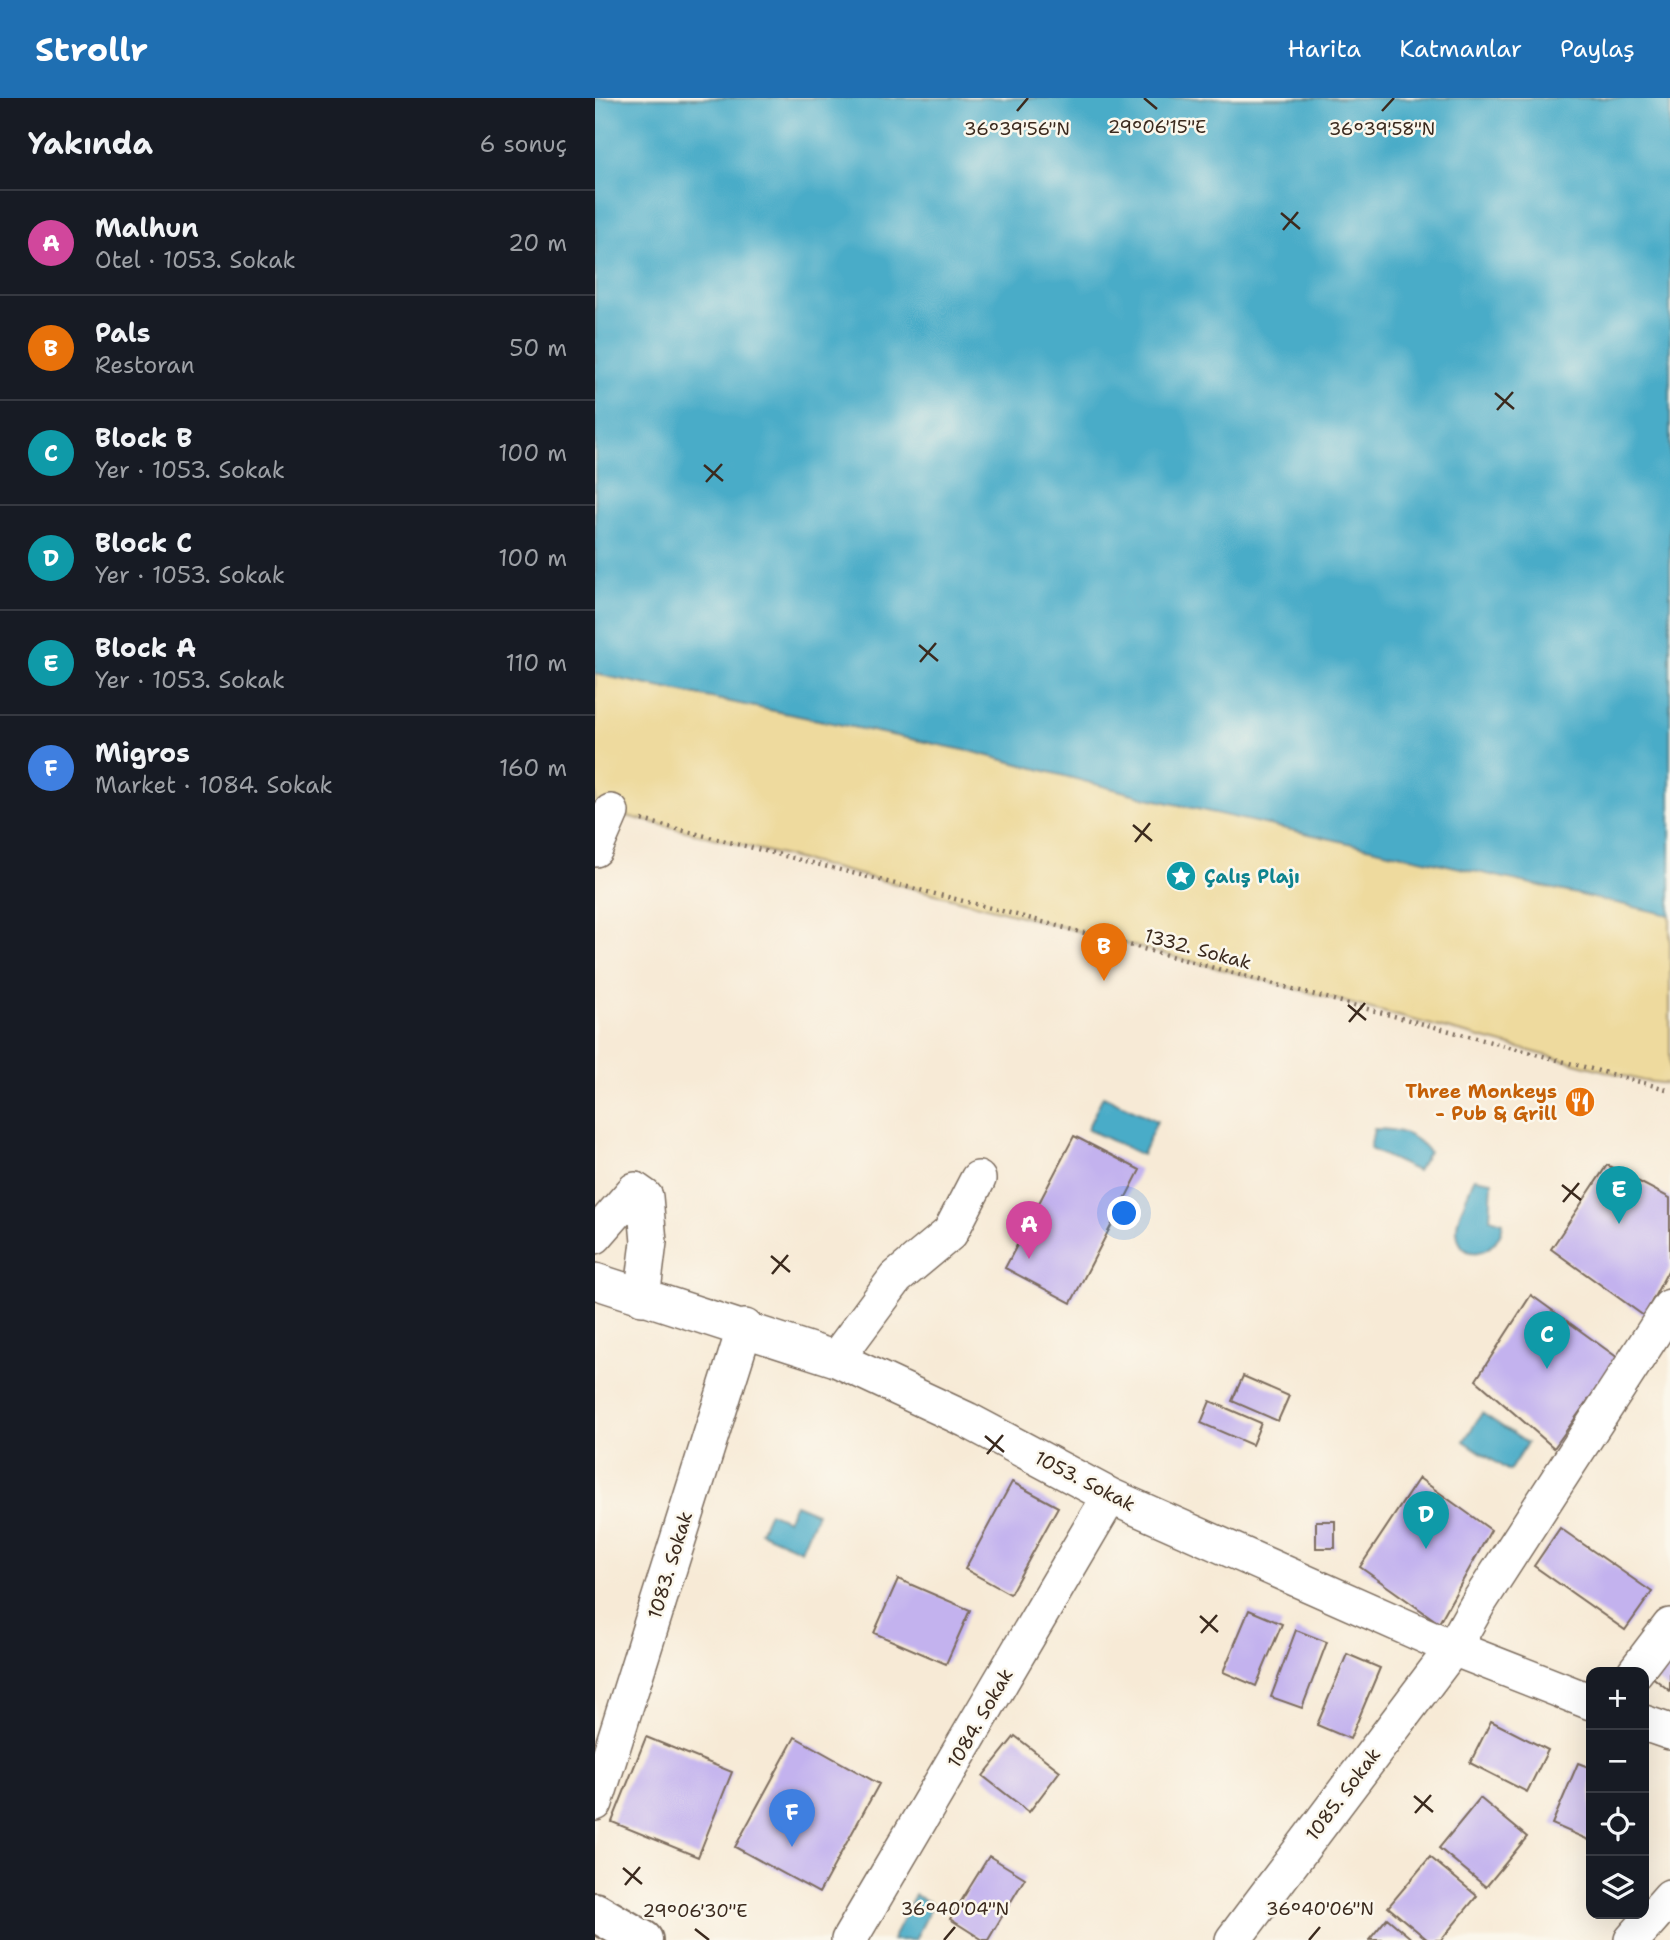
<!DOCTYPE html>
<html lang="tr">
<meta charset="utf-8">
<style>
:root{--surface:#171b24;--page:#20242c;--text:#f1f3f6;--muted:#9ea1a6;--line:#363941;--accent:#1f6fb2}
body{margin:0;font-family:"Shantell Sans",sans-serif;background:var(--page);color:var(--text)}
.controls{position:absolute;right:21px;bottom:21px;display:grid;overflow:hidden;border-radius:14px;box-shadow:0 7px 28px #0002}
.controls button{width:63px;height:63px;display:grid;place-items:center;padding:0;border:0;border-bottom:2px solid var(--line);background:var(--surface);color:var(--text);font:35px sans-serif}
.you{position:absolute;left:530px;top:1116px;width:24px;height:24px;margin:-18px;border:5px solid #fff;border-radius:50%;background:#1a73e8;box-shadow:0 0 0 10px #1a73e833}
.badge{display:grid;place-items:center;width:46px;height:46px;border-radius:50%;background:var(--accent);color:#fff;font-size:23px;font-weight:700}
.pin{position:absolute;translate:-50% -58px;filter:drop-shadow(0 2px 4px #0008)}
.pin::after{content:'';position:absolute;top:37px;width:24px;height:21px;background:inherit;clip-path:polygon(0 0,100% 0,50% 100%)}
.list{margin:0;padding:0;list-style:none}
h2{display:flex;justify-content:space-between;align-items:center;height:91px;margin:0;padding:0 28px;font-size:30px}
h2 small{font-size:23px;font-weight:400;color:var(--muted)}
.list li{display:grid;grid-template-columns:46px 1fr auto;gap:21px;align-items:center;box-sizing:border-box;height:105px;padding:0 28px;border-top:2px solid var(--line)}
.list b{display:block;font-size:26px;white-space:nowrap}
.list p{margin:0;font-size:23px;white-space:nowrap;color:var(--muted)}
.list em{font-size:23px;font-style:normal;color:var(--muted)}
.icon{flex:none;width:38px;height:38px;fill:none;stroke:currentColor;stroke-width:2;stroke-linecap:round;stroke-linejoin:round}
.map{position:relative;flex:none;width:1075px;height:1842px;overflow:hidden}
header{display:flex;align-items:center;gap:42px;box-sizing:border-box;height:98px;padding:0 35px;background:var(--accent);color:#fff}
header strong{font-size:33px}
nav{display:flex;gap:38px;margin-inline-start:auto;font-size:24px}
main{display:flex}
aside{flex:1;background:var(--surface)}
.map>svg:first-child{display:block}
.sand{fill:#eeda9e;stroke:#94825e;stroke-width:2}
.water{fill:#48acc8;stroke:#426b73;stroke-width:2}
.building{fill:#c3b2ee}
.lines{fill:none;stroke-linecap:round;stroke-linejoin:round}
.minor-casing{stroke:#7d6d5e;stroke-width:38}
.secondary-casing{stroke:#7d6d5e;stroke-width:42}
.path{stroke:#7d6d5e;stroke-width:4.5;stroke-dasharray:2 5;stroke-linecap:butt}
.minor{stroke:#fff;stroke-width:35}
.secondary{stroke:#fff;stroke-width:38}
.ticks{fill:none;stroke:#3b2a1e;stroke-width:2.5}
.labels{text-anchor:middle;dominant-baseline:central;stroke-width:5;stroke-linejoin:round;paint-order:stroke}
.culture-label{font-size:19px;font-weight:bold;fill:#0d838f;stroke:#fbf7ec;text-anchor:start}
.street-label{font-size:19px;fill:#3b2a1e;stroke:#fbf7ec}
.food-label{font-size:19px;font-weight:bold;fill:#c56008;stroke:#fbf7ec;text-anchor:end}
.ticks-label{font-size:18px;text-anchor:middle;fill:#3b2a1e;stroke:#fbf7ec;stroke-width:5;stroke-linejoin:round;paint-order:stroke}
</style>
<header>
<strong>Strollr</strong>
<nav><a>Harita</a><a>Katmanlar</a><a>Paylaş</a></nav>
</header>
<main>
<aside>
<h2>Yakında<small>6 sonuç</small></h2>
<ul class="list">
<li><span class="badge" style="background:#d1479c">A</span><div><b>Malhun</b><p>Otel · 1053. Sokak</p></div><em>20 m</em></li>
<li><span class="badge" style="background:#e8710a">B</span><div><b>Pals</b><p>Restoran</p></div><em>50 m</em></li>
<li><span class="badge" style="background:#0f9aa8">C</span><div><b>Block B</b><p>Yer · 1053. Sokak</p></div><em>100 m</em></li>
<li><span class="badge" style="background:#0f9aa8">D</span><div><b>Block C</b><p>Yer · 1053. Sokak</p></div><em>100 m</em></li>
<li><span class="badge" style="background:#0f9aa8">E</span><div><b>Block A</b><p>Yer · 1053. Sokak</p></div><em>110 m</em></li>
<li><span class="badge" style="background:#3f7fe0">F</span><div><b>Migros</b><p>Market · 1084. Sokak</p></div><em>160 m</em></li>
</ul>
</aside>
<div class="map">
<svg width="1075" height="1842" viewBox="0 0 1075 1842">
<rect width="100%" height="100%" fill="#fbf7ec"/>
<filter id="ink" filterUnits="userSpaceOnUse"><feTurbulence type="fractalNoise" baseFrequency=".0143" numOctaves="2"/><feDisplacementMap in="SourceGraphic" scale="14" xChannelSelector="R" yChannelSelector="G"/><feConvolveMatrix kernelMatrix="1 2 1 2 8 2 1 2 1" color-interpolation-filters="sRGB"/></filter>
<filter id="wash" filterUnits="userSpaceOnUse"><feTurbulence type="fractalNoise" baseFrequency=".00686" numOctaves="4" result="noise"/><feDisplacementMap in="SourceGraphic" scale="28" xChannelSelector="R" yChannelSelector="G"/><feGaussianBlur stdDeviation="1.57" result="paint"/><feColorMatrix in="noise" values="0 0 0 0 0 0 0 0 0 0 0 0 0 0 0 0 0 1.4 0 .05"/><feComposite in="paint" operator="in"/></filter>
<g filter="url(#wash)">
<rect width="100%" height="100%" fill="#f7ead6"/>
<path class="sand" d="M 0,576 L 379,654 L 553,700 L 1075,817 L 1075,986 L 1048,983 L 392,809 L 0,710 Z"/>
<path class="water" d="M 0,0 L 1075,0 L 1075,817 L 553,700 L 379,654 L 0,576 Z
M 508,998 L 562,1023 L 547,1057 L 492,1031 Z
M 779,1031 C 802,1031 819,1035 834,1054 L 822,1073 L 775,1051 Z
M 879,1080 L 897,1083 L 895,1120 L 908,1124 C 906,1154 865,1170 862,1133 C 861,1118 874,1095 879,1080 Z
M 887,1315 L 932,1345 L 914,1373 L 869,1343 Z
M 200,1406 L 222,1415 L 206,1452 L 165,1434 L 174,1414 L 192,1422 Z
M 320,1797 L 338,1806 L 320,1842 L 297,1842 Z"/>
<g id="blocks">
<path class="building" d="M 479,1038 L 545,1072 L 476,1205 L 410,1170 Z
M 1012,1067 L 1075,1100 L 1075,1169 L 1049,1218 L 956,1151 Z
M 936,1197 L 1023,1260 L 959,1350 L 881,1282 Z
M 648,1278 L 694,1298 L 683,1323 L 637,1303 Z
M 615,1303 L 666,1325 L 657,1347 L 606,1325 Z
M 824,1380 L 896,1432 L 844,1525 L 765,1469 Z
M 417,1384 L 463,1409 L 415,1496 L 370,1471 Z
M 721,1423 L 740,1423 L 740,1450 L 721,1450 Z
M 965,1430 L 1057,1494 L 1030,1532 L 939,1468 Z
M 303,1481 L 375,1512 L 351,1566 L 279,1535 Z
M 654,1512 L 687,1526 L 661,1588 L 628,1574 Z
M 701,1532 L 732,1544 L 707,1610 L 676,1599 Z
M 1075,1543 L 1075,1593 L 1051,1574 Z
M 752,1556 L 785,1570 L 755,1641 L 722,1627 Z
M 896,1623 L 953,1652 L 932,1694 L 875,1665 Z
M 420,1638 L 465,1673 L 434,1714 L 388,1678 Z
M 51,1639 L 137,1674 L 103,1759 L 17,1724 Z
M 200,1639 L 284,1686 L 224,1795 L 140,1749 Z
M 983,1665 L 996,1670 L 996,1743 L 957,1726 Z
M 885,1700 L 932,1739 L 891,1789 L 844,1750 Z
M 394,1758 L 430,1780 L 393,1842 L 388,1842 L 355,1821 Z
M 835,1759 L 882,1798 L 846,1842 L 833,1842 L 793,1809 Z
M 792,1820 L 818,1842 L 774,1842 Z"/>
</g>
</g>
<g filter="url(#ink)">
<use href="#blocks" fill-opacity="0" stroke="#7d6d5e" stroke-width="2"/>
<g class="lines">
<g class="minor-casing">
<path id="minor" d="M 0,751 L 16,714
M 0,1138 L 40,1092 L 50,1099 L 54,1144 L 47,1200
M 0,1183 L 241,1261 L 372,1322 L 515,1398 L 858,1550 L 996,1604
M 241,1261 L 301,1180 L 355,1135 L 383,1081
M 1040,1574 L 1075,1528
M 1049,1625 L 1075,1634
M 0,1705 L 150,1229
M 254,1842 L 515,1398
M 638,1842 L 858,1550 L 884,1504 L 1075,1209
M 1037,1842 L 1075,1799"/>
</g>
<g class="secondary-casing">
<path id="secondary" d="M 0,1814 L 48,1842"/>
</g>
<path class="path" d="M 47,722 L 392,809 L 1075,992"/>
<use href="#minor" class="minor"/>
<use href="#secondary" class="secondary"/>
</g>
</g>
<path class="ticks" d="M 549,0 L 562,11M 422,13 L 433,0M 787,13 L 799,0M 686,115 L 705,131M 688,132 L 703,114M 900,295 L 919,311M 902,312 L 918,294M 109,367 L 128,383M 111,384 L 127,366M 324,547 L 343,563M 325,564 L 341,545M 538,727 L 557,743M 540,744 L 555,725M 753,907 L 771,922M 754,924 L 770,905M 967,1087 L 986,1102M 968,1104 L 984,1085M 176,1158 L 195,1174M 177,1176 L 193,1157M 390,1338 L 409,1354M 392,1356 L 408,1337M 605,1518 L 623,1534M 606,1535 L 622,1517M 819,1698 L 838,1714M 820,1715 L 836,1697M 28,1770 L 47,1786M 30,1787 L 45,1769M 100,1831 L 114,1842M 349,1842 L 360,1829M 714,1842 L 725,1829"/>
<defs>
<g id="sight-disc" transform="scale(1.575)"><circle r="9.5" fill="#0f9aa8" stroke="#fbf7ec"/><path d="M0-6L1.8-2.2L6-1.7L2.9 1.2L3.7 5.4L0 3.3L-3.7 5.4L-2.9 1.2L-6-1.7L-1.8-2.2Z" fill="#fff"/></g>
<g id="restaurant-disc" transform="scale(1.575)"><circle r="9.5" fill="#e8710a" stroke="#fbf7ec"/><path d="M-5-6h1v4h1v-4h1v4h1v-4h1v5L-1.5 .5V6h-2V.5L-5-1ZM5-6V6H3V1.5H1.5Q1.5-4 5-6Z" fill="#fff"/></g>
</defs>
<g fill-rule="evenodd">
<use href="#sight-disc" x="586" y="778"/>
<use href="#restaurant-disc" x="985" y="1004"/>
</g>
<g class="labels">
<g class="culture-label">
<text x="609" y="778">Çalış Plajı</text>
</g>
<g class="street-label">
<text transform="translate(603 851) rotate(15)">1332. Sokak</text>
<text transform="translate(490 1383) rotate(27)">1053. Sokak</text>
<text transform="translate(75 1467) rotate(-73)">1083. Sokak</text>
<text transform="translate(385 1620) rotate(-60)">1084. Sokak</text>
<text transform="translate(748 1696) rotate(-53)">1085. Sokak</text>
</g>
<g class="food-label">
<text x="962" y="993">Three Monkeys<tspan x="962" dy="22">- Pub &amp; Grill</tspan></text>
</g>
</g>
<g class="ticks-label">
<text x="562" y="35">29°06'15"E</text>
<text x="422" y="37">36°39'56"N</text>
<text x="787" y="37">36°39'58"N</text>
<text x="360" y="1817">36°40'04"N</text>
<text x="725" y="1817">36°40'06"N</text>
<text x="100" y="1819">29°06'30"E</text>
</g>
</svg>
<div class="controls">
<button>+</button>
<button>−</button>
<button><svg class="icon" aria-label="locate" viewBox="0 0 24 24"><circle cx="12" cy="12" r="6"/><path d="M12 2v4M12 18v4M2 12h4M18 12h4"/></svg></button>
<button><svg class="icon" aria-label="layers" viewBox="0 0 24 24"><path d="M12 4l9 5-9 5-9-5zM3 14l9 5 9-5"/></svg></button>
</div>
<div class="you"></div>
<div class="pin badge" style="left:434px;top:1161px;background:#d1479c">A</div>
<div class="pin badge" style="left:509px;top:883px;background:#e8710a">B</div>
<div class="pin badge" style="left:952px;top:1271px;background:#0f9aa8">C</div>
<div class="pin badge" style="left:831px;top:1451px;background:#0f9aa8">D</div>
<div class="pin badge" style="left:1024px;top:1126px;background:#0f9aa8">E</div>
<div class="pin badge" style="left:197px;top:1749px;background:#3f7fe0">F</div>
</div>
</main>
